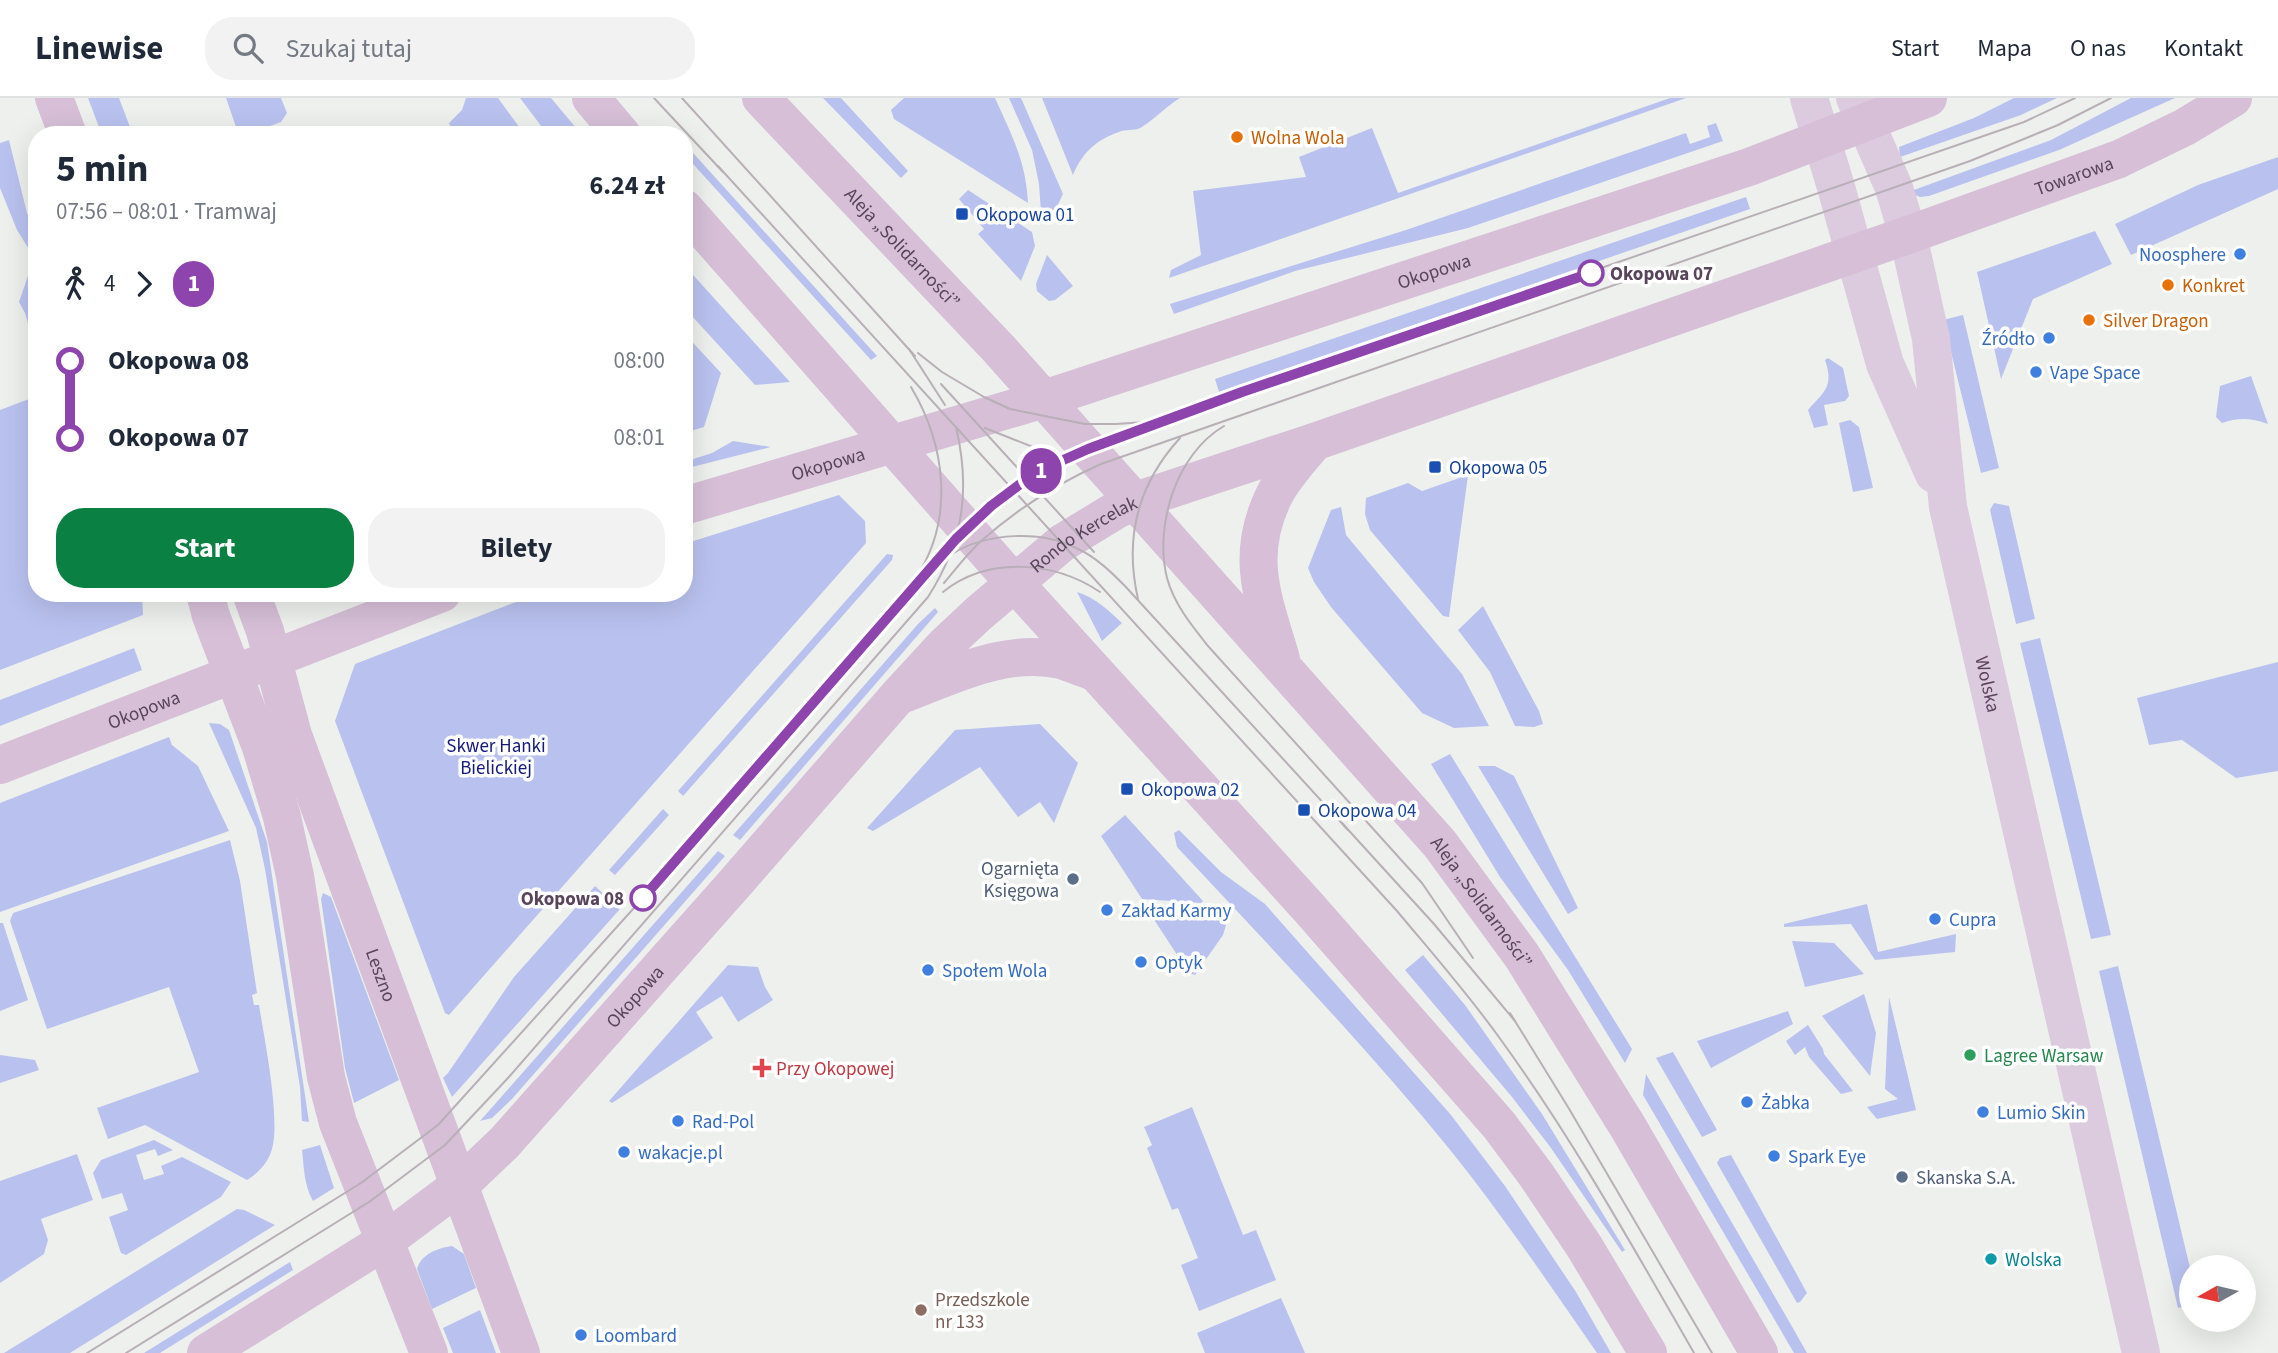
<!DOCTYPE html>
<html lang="pl">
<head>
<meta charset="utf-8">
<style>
	body { margin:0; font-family:"Source Sans 3",sans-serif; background:#f2f2f3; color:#1f2937; height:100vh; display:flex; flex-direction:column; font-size:26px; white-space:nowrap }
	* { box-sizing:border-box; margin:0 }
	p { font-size:23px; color:#747a83 }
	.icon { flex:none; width:38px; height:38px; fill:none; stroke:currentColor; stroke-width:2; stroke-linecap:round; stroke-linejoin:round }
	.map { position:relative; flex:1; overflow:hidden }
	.panel { position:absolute; left:28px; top:28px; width:665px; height:476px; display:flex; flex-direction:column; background:#fff; border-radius:28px; box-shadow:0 7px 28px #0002 }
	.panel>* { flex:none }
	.badge { padding:0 14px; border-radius:23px; font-size:24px; line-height:46px }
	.needle { width:46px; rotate:262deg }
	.tools { position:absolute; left:2179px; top:1157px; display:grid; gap:14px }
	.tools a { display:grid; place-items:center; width:77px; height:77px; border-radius:50%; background:#fff; box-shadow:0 7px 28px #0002; font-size:35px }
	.map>.badge { position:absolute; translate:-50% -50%; box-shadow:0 0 0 4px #fff }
	.legs { display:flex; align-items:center; gap:10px; height:77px; padding:0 28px; font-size:23px }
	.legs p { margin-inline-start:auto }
	.head { display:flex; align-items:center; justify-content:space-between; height:119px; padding:0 28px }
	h1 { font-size:38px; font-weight:700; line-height:52px }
	.action { display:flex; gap:14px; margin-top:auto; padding:14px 28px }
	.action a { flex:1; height:80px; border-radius:28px; background:#0b8043; color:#fff; font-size:28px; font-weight:700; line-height:80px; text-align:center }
	.action a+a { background:#f2f2f3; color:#1f2937 }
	ul { padding:0 28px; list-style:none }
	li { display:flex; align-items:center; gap:24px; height:77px; font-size:26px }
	li i { display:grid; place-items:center; width:10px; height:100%; margin:0 9px; background:currentColor }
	li i::after { content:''; width:18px; height:18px; margin:-9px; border:5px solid; border-radius:50%; background:#fff }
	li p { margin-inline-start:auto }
	li:first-child i { background:linear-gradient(#0000 50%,currentColor 0) }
	li:last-child i { background:linear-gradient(currentColor 50%,#0000 0) }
	header { display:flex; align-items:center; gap:42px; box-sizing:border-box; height:98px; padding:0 35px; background:#fff; border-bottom:2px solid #e0e1e3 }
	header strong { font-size:33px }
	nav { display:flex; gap:38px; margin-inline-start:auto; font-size:24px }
	.search { width:490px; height:63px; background:#f2f2f3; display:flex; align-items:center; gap:18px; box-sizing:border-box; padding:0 24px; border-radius:28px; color:#747a83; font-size:26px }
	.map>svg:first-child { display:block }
	.green { fill:#b9c2ef }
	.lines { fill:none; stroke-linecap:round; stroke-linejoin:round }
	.minor { stroke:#dccbde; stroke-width:38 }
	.secondary { stroke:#d6bfd7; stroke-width:38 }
	.tram { stroke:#b8afb7; stroke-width:2 }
	.line-1-casing { stroke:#fff; stroke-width:16 }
	.line-1 { stroke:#8e44ad; stroke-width:10 }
	.food-dot { fill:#e8710a; stroke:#fff; stroke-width:2.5 }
	.transit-dot { fill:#1a4fb4; stroke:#fff; stroke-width:2.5 }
	.shop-dot { fill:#3f7fe0; stroke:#fff; stroke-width:2.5 }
	.stop-1-dot { fill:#fff; stroke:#8e44ad; stroke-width:3.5 }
	.service-dot { fill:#5c6f8a; stroke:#fff; stroke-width:2.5 }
	.leisure-dot { fill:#2e9e5b; stroke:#fff; stroke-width:2.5 }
	.health-dot { fill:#e0444e; stroke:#fff; stroke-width:2.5 }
	.culture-dot { fill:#0f9aa8; stroke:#fff; stroke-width:2.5 }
	.education-dot { fill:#8d6e63; stroke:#fff; stroke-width:2.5 }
	.labels { text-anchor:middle; stroke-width:7; stroke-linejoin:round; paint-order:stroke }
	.food-label { font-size:19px; fill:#c56008; stroke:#fff; text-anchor:start }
	.street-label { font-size:19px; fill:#59455b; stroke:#fff }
	.transit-label { font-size:19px; fill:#164399; stroke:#fff; text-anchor:start }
	.shop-label { font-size:19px; fill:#366cbe; stroke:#fff; text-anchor:start }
	.stop-label { font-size:19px; font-weight:bold; fill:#59455b; stroke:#fff; text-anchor:start }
	.park-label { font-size:19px; fill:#141a7d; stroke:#fff }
	.service-label { font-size:19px; fill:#4e5e75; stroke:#fff; text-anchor:end }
	.leisure-label { font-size:19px; fill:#27864d; stroke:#fff; text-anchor:start }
	.health-label { font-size:19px; fill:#be3a42; stroke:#fff; text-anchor:start }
	.culture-label { font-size:19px; fill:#0d838f; stroke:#fff; text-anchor:start }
	.education-label { font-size:19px; fill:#785e54; stroke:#fff; text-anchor:start }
</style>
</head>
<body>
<header>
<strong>Linewise</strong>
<div class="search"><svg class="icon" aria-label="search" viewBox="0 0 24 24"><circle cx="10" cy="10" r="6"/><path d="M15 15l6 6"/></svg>Szukaj tutaj</div>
<nav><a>Start</a><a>Mapa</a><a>O nas</a><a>Kontakt</a></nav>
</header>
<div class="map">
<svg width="2278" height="1255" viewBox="0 0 2278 1255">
	<rect width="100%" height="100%" fill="#eef0ed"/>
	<!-- green -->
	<g class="green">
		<polygon points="88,0 119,0 133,37 102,37"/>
		<polygon points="226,0 281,0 287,15 281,24 246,37 237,32"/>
		<polygon points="466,0 498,0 525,37 454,37 449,25 462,12"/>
		<polygon points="520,0 551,0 582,37 548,37"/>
		<polygon points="823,0 841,0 908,73 901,80"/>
		<path d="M904 0H995C1012 38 1026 63 1028 105L894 21 891 12Z"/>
		<polygon points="1009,0 1021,0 1063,96 1051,121 1041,114 1039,86 1032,52"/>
		<path d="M1042 0H1180C1168 7 1150 25 1140 30 1134 33 1125 31 1119 34 1096 42 1082 55 1073 77Z"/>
		<polygon points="1670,0 1686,0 1169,180 1171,172 1201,157 1193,93 1306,79 1299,59 1372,30 1398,95"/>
		<polygon points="2014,0 2057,0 2021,17 1900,59 1899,49 1974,20"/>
		<polygon points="2131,0 2175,0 2059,52 1929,98 1920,99 1913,96 1911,93 2051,42"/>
		<polygon points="1716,25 1723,43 1717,45 1468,130 1295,173 1174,216 1170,206 1406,132 1686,35 1690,46 1710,39 1707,28"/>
		<polygon points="9,42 27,115 37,142 37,164 17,132 0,90 0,45"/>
		<polygon points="684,45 877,258 871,262 684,56"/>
		<polygon points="2278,59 2278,91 2131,157 2115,126 2198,87"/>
		<polygon points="968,92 1032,134 1035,148 1021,183 978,136 984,131 959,101"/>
		<polygon points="1746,99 1750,111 1219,294 1215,281"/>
		<polygon points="2095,133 2112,166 2033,201 2001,281 1977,174"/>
		<polygon points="1047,157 1073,188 1055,202 1049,203 1037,193 1036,186"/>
		<polygon points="684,167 790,284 755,287 691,217 684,209"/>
		<polygon points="28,178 32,180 37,193 37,231 29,228 25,215 19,204"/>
		<polygon points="1963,217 1999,370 1981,375 1943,222"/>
		<polygon points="684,235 721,275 704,329 684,335"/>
		<path d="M1828 260 1843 270 1849 298 1845 303 1824 307 1828 327 1814 330 1808 312C1825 293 1834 288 1825 262Z"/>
		<path d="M2251 278 2268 326C2251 320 2239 319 2222 325L2216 319 2220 288Z"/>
		<polygon points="37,298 37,495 142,495 143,517 0,572 0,312"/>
		<polygon points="1850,322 1859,329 1873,390 1853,394 1839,325"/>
		<polygon points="733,343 771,349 684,371 684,364 712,355"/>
		<polygon points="1468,377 1449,519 1443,518 1370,432 1365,416 1366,400 1408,385 1422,393"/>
		<polygon points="839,397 865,423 866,445 449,917 445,915 335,623 355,566 539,495 684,495 684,446"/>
		<polygon points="1994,405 2009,408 2035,521 2016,526 1990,412"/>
		<polygon points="1341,409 1346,437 1462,576 1489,628 1454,630 1422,615 1331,509 1314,484 1308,470 1331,412"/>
		<polygon points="887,456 893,457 892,462 683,698 678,693"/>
		<path d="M1077 494C1096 500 1108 512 1122 525L1102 543Z"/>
		<polygon points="1483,508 1539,613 1543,626 1534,629 1515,628 1490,574 1458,532"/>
		<polygon points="935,510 938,514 740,742 733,737 918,526"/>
		<polygon points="2040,540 2111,837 2091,841 2020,545"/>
		<polygon points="134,550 142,572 0,628 0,602"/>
		<polygon points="2278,564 2278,673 2236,680 2182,642 2149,647 2137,600"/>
		<polygon points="209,625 220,626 229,632 267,744 309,1024 302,1023 300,989 265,771 256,730"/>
		<polygon points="1040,626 1078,665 1054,725 1040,704 1018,719 980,669 873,733 867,730 955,632"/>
		<polygon points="169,639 172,647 198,668 229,733 0,814 0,705"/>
		<polygon points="1450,656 1632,951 1625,965 1568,872 1500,779 1431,666"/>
		<polygon points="1478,668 1495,668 1514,678 1578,810 1568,816"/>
		<polygon points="663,711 669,717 615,777 609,772"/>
		<polygon points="1125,717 1203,803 1201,805 1142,801 1101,738"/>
		<path d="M1179 732 1221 774 1265 806 1451 1017 1505 1088 1576 1194 1611 1255H1597C1550 1187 1503 1118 1451 1053 1365 947 1270 849 1177 749L1174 735Z"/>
		<path d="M230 742 240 783 257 895 252 897 254 907H259C264 939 282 1026 271 1054 267 1066 257 1076 247 1082L145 1027 108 1041 97 1010 199 974 169 889 47 931 10 823 13 815Z"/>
		<polygon points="718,753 725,758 512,1001 492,1020 480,1023"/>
		<polygon points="595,788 620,811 452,999 443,980 448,975 514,879"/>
		<polygon points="323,795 331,799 399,982 354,1005 345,970 321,801"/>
		<polygon points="1867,806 1878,854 1956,836 1955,854 1875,862 1851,826 1784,829 1784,826"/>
		<polygon points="1147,811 1212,812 1226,827 1223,837 1195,877 1189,875"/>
		<polygon points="0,825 3,825 28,902 0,913"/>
		<polygon points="1792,843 1834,845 1864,876 1805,889"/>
		<polygon points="1423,857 1465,907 1542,1016 1625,1152 1622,1154 1551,1050 1512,999 1405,872"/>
		<polygon points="728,867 758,869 765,889 773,902 738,924 722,898 696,914 713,940 612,1005 609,1003"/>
		<polygon points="2118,868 2191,1174 2191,1207 2178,1210 2099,873"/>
		<polygon points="1864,896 1876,935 1870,978 1822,918"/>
		<polygon points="1889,899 1916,1012 1877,1021 1867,1009 1898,1001 1885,991"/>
		<polygon points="1788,913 1793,926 1711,970 1697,943"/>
		<polygon points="1808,927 1823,951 1824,956 1853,993 1841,996 1809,959 1805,949 1795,957 1786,943"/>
		<polygon points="1673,954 1717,1032 1702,1039 1656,960"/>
		<polygon points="0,957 35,962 39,972 0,985"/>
		<polygon points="1646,976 1790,1225 1807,1255 1794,1255 1643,997"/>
		<polygon points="1192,1009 1243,1137 1256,1132 1276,1182 1199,1213 1181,1167 1198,1160 1178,1110 1172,1112 1147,1050 1152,1047 1144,1029"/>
		<polygon points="154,1042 173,1052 158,1058 155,1051 136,1057 144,1082 164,1076 161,1068 182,1059 231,1084 221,1099 126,1157 121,1155 109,1119 128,1112 122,1095 102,1101 93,1075 101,1062"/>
		<path d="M320 1047 334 1090 313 1103C304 1087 304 1070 302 1052Z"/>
		<polygon points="77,1056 93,1102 41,1121 48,1142 44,1156 0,1185 0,1083"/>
		<polygon points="1731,1057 1807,1195 1800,1204 1797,1205 1717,1065 1720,1060"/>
		<polygon points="237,1111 244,1112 275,1127 70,1255 4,1255"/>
		<path d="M452 1148 464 1156 476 1190 432 1211 417 1171C421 1156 438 1150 452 1148Z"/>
		<polygon points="290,1164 293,1172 160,1255 144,1255"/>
		<polygon points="1281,1200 1305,1255 1205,1255 1197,1235"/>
		<polygon points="480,1212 496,1255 453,1255 443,1230"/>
	</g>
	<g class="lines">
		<!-- minor -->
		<g class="minor">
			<polyline points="1809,0 1836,89 1885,266 1934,376"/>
			<path id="s1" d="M1855 0 1894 90 1908 137 1931 241 1948 409 2141 1255"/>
		</g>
		<!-- secondary -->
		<g class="secondary">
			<polyline points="54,0 68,37"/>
			<polyline points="591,0 622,37"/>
			<path id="s2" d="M761 0 999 251 1440 746 1522 858 1628 1029 1759 1255"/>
			<polyline points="684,110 1001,470 1309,810 1499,1027 1537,1078 1584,1148 1648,1255"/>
			<path id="s3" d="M684 408 1044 301 1749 69 1928 0"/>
			<polyline points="205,495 211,518 261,649 282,719 295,778 326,979 338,1025 429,1255"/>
			<path id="s4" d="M251 495 265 533 293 637 521 1255"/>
			<path d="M1281 561C1264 503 1245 461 1272 402 1281 381 1300 362 1314 344"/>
			<path d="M906 595C955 576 1007 550 1061 562 1071 565 1082 570 1092 573"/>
			<path id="s5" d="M0 667 442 495"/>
			<path id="s6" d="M206 1255 385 1143 460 1087 505 1044 729 792 898 598 946 546 978 516 1062 445 1118 411 1141 401 1314 344 1908 137 2119 61 2185 29 2233 0"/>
		</g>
		<!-- tram -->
		<g class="tram">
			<polyline points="654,0 723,74"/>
			<polyline points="682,0 915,258"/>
			<path d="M718 68 1397 813C1432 855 1469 897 1501 942 1573 1041 1633 1149 1694 1255"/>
			<polyline points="909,251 945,307"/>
			<polyline points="918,255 942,274 984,299 1010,311 1085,326 1116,326 1145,324"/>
			<polyline points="941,286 1094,454"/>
			<path d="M911 289C945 346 955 419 917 478"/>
			<path d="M1224 328C1176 356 1154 428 1167 480 1174 506 1192 528 1208 548L1422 785 1473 860"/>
			<polyline points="985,330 1043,353 1074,358"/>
			<polyline points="955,442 991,408 1027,381 1050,368 1088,351 1242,294 2024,24 2075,0"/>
			<path d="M944 485C956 471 967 456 980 444 1017 411 1056 386 1101 366L1970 63 2058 27 2111 0"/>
			<path d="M943 494C988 458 1054 463 1100 494"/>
			<path d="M1138 501C1124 440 1137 387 1180 340"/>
			<polyline points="1342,725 1434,826 1515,923"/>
			<polyline points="1510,915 1568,1009 1712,1255"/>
			<path d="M87 1255 361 1085 438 1027 643 800 900 504C917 487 932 468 952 456 987 434 1042 432 1078 451 1096 459 1112 475 1125 488L1348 732"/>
			<path d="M126 1255 369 1104 445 1047 508 980 928 499C963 444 971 393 956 329"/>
		</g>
	</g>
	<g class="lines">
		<defs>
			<polyline id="line-1" points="643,800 956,441 991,408 1027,381 1050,368 1088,351 1242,294 1591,175"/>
		</defs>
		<!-- line-1 casing -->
		<use href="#line-1" class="line-1-casing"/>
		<!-- line-1 -->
		<use href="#line-1" class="line-1"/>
	</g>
	<!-- markers -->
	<g class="food-dot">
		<circle cx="1237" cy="39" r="7"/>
		<circle cx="2168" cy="187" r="7"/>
		<circle cx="2089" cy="222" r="7"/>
	</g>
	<g class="transit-dot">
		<rect x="955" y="109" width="14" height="14" rx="3.5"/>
		<rect x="1428" y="362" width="14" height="14" rx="3.5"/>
		<rect x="1120" y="684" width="14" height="14" rx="3.5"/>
		<rect x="1297" y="705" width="14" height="14" rx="3.5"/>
	</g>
	<g class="shop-dot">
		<circle cx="2240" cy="156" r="7"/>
		<circle cx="2049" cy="240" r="7"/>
		<circle cx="2036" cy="274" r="7"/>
		<circle cx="1107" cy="812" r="7"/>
		<circle cx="1935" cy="821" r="7"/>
		<circle cx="1141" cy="864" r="7"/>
		<circle cx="928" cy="872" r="7"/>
		<circle cx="1747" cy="1004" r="7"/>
		<circle cx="1983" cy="1014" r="7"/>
		<circle cx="678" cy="1023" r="7"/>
		<circle cx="624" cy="1054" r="7"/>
		<circle cx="1774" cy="1058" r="7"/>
		<circle cx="581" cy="1237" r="7"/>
	</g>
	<g class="stop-1-dot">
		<circle cx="1591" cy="175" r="12"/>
		<circle cx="643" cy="800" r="12"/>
	</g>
	<g class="service-dot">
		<circle cx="1073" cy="781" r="7"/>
		<circle cx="1902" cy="1079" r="7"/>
	</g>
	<circle class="leisure-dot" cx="1970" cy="957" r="7"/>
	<path class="health-dot" d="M758.5 959.5h7v7h7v7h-7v7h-7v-7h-7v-7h7z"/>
	<circle class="culture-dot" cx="1991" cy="1161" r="7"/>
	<circle class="education-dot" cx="921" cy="1212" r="7"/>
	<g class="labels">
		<!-- food labels -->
		<g class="food-label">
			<text x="1251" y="46">Wolna Wola</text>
			<text x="2182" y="194">Konkret</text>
			<text x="2103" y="229">Silver Dragon</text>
		</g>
		<!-- street labels -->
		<g class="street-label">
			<text dy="7" stroke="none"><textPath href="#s6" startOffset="2264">Towarowa</textPath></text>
			<text dy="7" stroke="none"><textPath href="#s2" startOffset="206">Aleja „Solidarności”</textPath></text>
			<text dy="7" stroke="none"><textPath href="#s3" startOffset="786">Okopowa</textPath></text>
			<text dy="7" stroke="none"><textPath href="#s3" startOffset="150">Okopowa</textPath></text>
			<text dy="7" stroke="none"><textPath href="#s6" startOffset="1209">Rondo Kercelak</textPath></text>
			<text dy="7" stroke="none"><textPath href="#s1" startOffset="604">Wolska</textPath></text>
			<text dy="7" stroke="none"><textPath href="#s5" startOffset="154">Okopowa</textPath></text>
			<text dy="7" stroke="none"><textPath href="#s2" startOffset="1080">Aleja „Solidarności”</textPath></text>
			<text dy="7" stroke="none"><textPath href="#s4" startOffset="404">Leszno</textPath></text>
			<text dy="7" stroke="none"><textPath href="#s6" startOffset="562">Okopowa</textPath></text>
		</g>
		<!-- transit labels -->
		<g class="transit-label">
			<text x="976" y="123">Okopowa 01</text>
			<text x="1449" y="376">Okopowa 05</text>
			<text x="1141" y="698">Okopowa 02</text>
			<text x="1318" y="719">Okopowa 04</text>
		</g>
		<!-- shop labels -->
		<g class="shop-label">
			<text x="2226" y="163" text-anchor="end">Noosphere</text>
			<text x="2035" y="247" text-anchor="end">Źródło</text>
			<text x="2050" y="281">Vape Space</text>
			<text x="1121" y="819">Zakład Karmy</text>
			<text x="1949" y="828">Cupra</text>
			<text x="1155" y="871">Optyk</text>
			<text x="942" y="879">Społem Wola</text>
			<text x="1761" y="1011">Żabka</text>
			<text x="1997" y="1021">Lumio Skin</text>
			<text x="692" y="1030">Rad-Pol</text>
			<text x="638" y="1061">wakacje.pl</text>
			<text x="1788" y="1065">Spark Eye</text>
			<text x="595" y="1244">Loombard</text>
		</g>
		<!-- stop labels -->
		<g class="stop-label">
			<text x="1610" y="182">Okopowa 07</text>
			<text x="624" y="807" text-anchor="end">Okopowa 08</text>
		</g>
		<!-- park labels -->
		<g class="park-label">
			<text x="496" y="654">Skwer Hanki<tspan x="496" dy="22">Bielickiej</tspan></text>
		</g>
		<!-- service labels -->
		<g class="service-label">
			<text x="1059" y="777">Ogarnięta<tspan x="1059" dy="22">Księgowa</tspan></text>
			<text x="1916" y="1086" text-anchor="start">Skanska S.A.</text>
		</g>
		<!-- leisure labels -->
		<g class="leisure-label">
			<text x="1984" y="964">Lagree Warsaw</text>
		</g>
		<!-- health labels -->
		<g class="health-label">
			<text x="776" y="977">Przy Okopowej</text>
		</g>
		<!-- culture labels -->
		<g class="culture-label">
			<text x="2005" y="1168">Wolska</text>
		</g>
		<!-- education labels -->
		<g class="education-label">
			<text x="935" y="1208">Przedszkole<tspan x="935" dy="22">nr 133</tspan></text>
		</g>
	</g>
</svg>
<div class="tools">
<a><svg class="needle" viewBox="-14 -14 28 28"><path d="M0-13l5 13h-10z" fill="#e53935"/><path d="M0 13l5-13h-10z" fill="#747a83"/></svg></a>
</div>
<b class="badge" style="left:1041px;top:373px;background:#8e44ad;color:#fff">1</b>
<section class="panel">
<div class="head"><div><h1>5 min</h1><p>07:56 – 08:01 · Tramwaj</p></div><b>6.24 zł</b></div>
<div class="legs"><svg class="icon" aria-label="walk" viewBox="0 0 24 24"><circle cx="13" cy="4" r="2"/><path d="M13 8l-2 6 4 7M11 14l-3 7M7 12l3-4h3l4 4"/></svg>4<svg class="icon" aria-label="forward" viewBox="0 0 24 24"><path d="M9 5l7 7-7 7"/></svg><b class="badge" style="background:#8e44ad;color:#fff">1</b></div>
<ul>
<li><i style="color:#8e44ad"></i><b>Okopowa 08</b><p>08:00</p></li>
<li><i style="color:#8e44ad"></i><b>Okopowa 07</b><p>08:01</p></li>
</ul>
<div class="action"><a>Start</a><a>Bilety</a></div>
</section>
</div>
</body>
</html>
